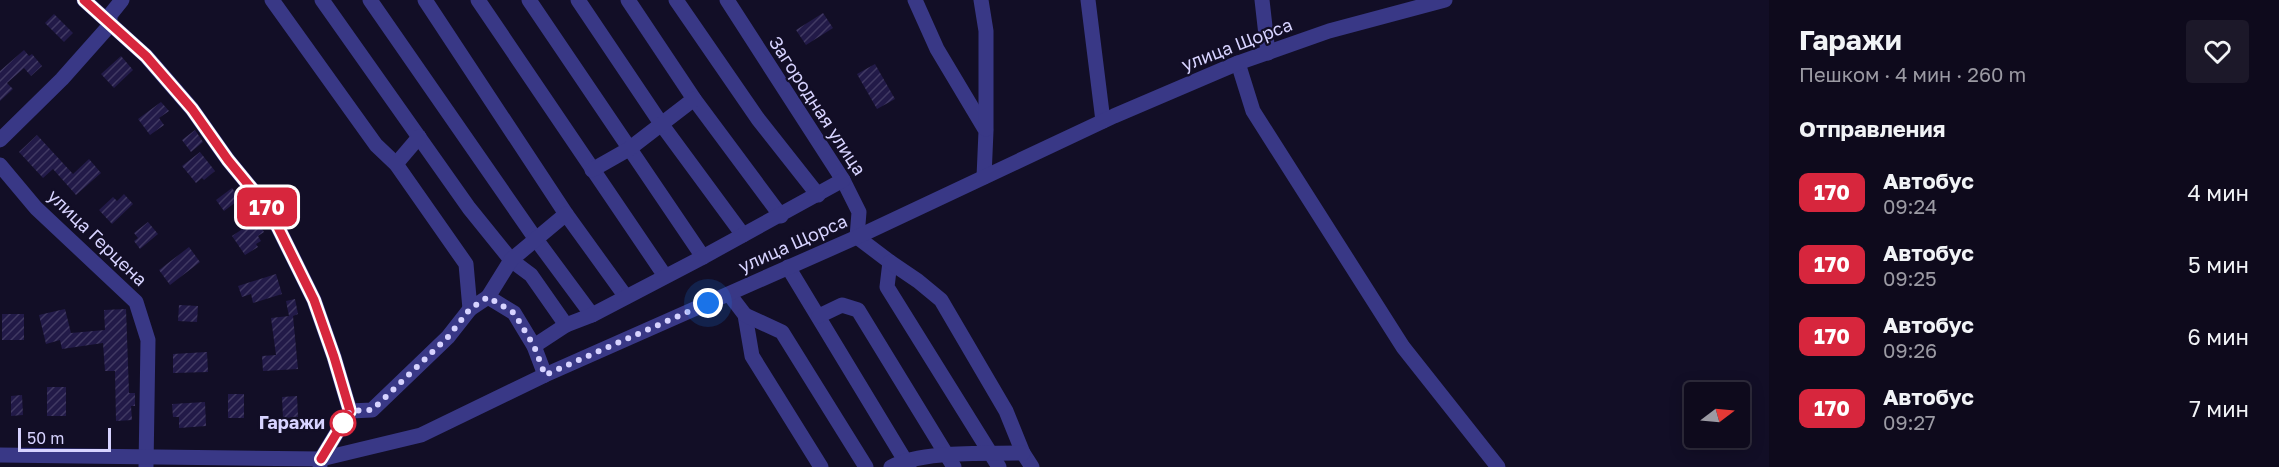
<!DOCTYPE html>
<html lang="ru">
<head>
<meta charset="utf-8">
<style>
	body { margin:0; font-family:"Golos Text",sans-serif; background:#1c1829; color:#f1f3f6; height:100vh; display:flex; flex-direction:column; font-size:22px; white-space:nowrap }
	* { box-sizing:border-box; margin:0 }
	p { font-size:20px; color:#9b9aa3 }
	.icon { flex:none; width:33px; height:33px; fill:none; stroke:currentColor; stroke-width:2; stroke-linecap:round; stroke-linejoin:round }
	.map { position:relative; flex:1; overflow:hidden }
	.drawer { display:flex; flex-direction:column; background:#0e0a1c; width:510px }
	.drawer>* { flex:none }
	.badge { padding:0 12px; border-radius:9px; font-size:21px; line-height:39px }
	.needle { width:39px; rotate:74deg }
	.controls { position:absolute; left:1684px; top:382px; display:grid; gap:12px }
	.controls a { display:grid; place-items:center; width:66px; height:66px; border-radius:6px; background:#0e0a1c; box-shadow:0 3px 15px #0003,0 0 0 2px #2e2b3b; font-size:30px }
	.scale { position:absolute; left:18px; bottom:15px; width:93px; box-sizing:border-box; padding-left:6px; border:3px solid #d7d3ff; border-top:0; font-size:16px; line-height:21px; white-space:nowrap; color:#d7d3ff; -webkit-text-stroke:4px #120e26; paint-order:stroke }
	.you { position:absolute; width:30px; height:30px; margin:-15px; border:4px solid #fff; border-radius:50%; background:#1a73e8; box-shadow:0 0 0 9px #1a73e833 }
	.map>.badge { position:absolute; translate:-50% -50%; box-shadow:0 0 0 3px #fff }
	h2 { padding:0 30px; font-size:22px; line-height:54px }
	.round { display:grid; place-items:center; flex:none; width:63px; height:63px; border-radius:6px; background:#1c1829 }
	.headline { display:flex; align-items:center; justify-content:space-between; height:102px; padding:0 30px }
	h1 { font-size:28px; font-weight:700; line-height:45px }
	ul { padding:0; list-style:none }
	li { display:flex; align-items:center; gap:18px; height:72px; padding:0 30px }
	li div { flex:1 }
	li b { display:block; font-size:22px }
	li em { font-style:normal }
	li .badge { min-width:66px; font-weight:700; text-align:center }
	main { display:flex; flex:1; min-height:0 }
	.map>svg:first-child { display:block }
	.building { fill:url(#building-hatch) }
	.lines { fill:none; stroke-linecap:round; stroke-linejoin:round }
	.minor { stroke:#393886; stroke-width:15 }
	.line-casing { stroke:#fff; stroke-width:14 }
	.line { stroke:#d7263d; stroke-width:9 }
	.walk { stroke:#d7d3ff; stroke-width:6; stroke-dasharray:0 10.8 }
	.stop-dot { fill:#fff; stroke:#d7263d; stroke-width:3 }
	.labels { text-anchor:middle; stroke-width:4.5; stroke-linejoin:round; paint-order:stroke }
	.street-label { font-size:18px; fill:#d7d3ff; stroke:#120e26 }
	.stop-label { font-size:18px; font-weight:bold; fill:#d7d3ff; stroke:#120e26; text-anchor:end }
</style>
</head>
<body>
<main>
<div class="map">
<svg width="1769" height="467" viewBox="0 0 1769 467">
	<defs>
		<pattern id="building-hatch" width="6" height="6" patternUnits="userSpaceOnUse" patternTransform="scale(1.5)"><rect width="6" height="6" fill="#221a48"/><path d="M-1 1l2-2M0 6l6-6M5 7l2-2" fill="none" stroke="#413a63"/></pattern>
	</defs>
	<rect width="100%" height="100%" fill="#120e26"/>
	<!-- building -->
	<g class="building">
		<polygon points="823,13 833,28 806,45 796,30"/>
		<polygon points="54,14 73,33 64,42 45,23"/>
		<polygon points="24,50 29,56 32,54 42,66 31,76 24,68 7,83 13,89 0,101 0,71"/>
		<polygon points="121,56 133,70 114,88 101,74"/>
		<polygon points="875,64 895,99 877,109 857,74"/>
		<polygon points="161,102 169,111 159,118 164,125 150,135 138,119"/>
		<polygon points="195,130 203,142 191,152 182,140"/>
		<polygon points="37,135 73,174 89,159 101,173 76,195 53,169 43,178 19,152"/>
		<polygon points="200,152 215,171 204,180 202,178 196,183 182,166"/>
		<polygon points="232,188 240,199 224,211 216,200"/>
		<polygon points="124,194 133,204 112,224 99,210 113,197 117,201"/>
		<polygon points="256,220 264,232 258,236 261,241 256,244 258,247 245,255 232,236"/>
		<polygon points="148,222 158,234 140,249 134,241 138,238 134,233"/>
		<polygon points="189,247 200,262 170,285 159,270"/>
		<polygon points="276,274 282,294 253,303 251,294 242,297 238,286"/>
		<polygon points="295,299 298,314 293,316 298,369 263,371 262,356 276,355 271,318 289,316 286,301"/>
		<polygon points="179,305 198,306 197,322 178,321"/>
		<polygon points="65,309 71,333 105,330 104,310 126,309 129,393 135,393 135,406 131,406 132,420 116,421 115,371 105,371 103,343 62,349 60,340 46,344 39,315"/>
		<rect x="2" y="314" width="22" height="26"/>
		<polygon points="207,352 208,372 173,373 173,354"/>
		<rect x="47" y="387" width="19" height="29"/>
		<rect x="228" y="394" width="16" height="24"/>
		<polygon points="22,395 23,415 11,416 11,396"/>
		<polygon points="297,396 298,417 283,418 282,397"/>
		<polygon points="205,402 206,426 179,428 179,417 173,417 172,404"/>
	</g>
	<g class="lines">
		<!-- minor -->
		<g class="minor">
			<polyline points="84,0 146,56 192,109 228,160 270,211 314,300 334,357 350,411 321,459 320,465"/>
			<polyline points="272,0 376,145 396,164 466,264 470,309 488,297 514,313 534,346 545,375"/>
			<polyline points="322,0 469,208 511,260 531,275 566,325"/>
			<polyline points="370,0 535,238 592,315"/>
			<polyline points="425,0 566,214"/>
			<polyline points="478,0 665,276"/>
			<polyline points="529,0 703,257"/>
			<polyline points="578,0 662,125 743,235"/>
			<polyline points="628,0 694,99 781,216"/>
			<polyline points="676,0 758,119 818,195"/>
			<polyline points="727,0 843,180 859,212 857,237 890,262 887,287 999,467"/>
			<polyline points="915,0 937,49 986,131 984,177"/>
			<polyline points="981,0 986,31 986,129"/>
			<polyline points="1088,0 1103,121"/>
			<polyline points="1262,0 1268,53"/>
			<polyline points="1238,63 1253,111 1403,347 1498,467"/>
			<polyline points="0,140 62,79 110,25 110,15 122,0"/>
			<polyline points="396,164 419,137"/>
			<polyline points="0,165 36,208 136,302 148,340 146,467"/>
			<polyline points="592,170 629,149 694,99"/>
			<polyline points="890,262 918,281 941,300 1006,411 1023,453 1032,467"/>
			<polyline points="788,267 909,467"/>
			<polyline points="729,294 745,315 752,356 821,467"/>
			<polyline points="488,297 511,260 566,214 626,297"/>
			<polyline points="745,315 782,332 866,467"/>
			<polyline points="819,316 842,305 858,310 954,467"/>
			<polyline points="534,346 566,325 592,315 703,257 843,180"/>
			<polyline points="350,411 372,410 448,337 470,309"/>
			<polyline points="0,455 321,459 421,435 545,375 857,237 1114,116 1238,63 1329,31 1445,0"/>
			<path d="M891 467C923 450 986 454 1023 453"/>
		</g>
	</g>
	<g class="lines">
		<defs>
			<polyline id="line" points="84,0 146,56 192,109 228,160 270,211 314,300 334,357 350,411 321,459"/>
		</defs>
		<!-- line casing -->
		<use href="#line" class="line-casing"/>
		<!-- line -->
		<use href="#line" class="line"/>
		<!-- walk -->
		<polyline class="walk" points="343,423 340,427 350,411 372,410 448,337 470,309 488,297 514,313 534,346 545,375 708,303"/>
	</g>
	<!-- markers -->
	<circle class="stop-dot" cx="343" cy="423" r="12"/>
	<g class="labels">
		<!-- street labels -->
		<g class="street-label">
			<text transform="translate(1237 45) rotate(-21)" y="6">улица Щорса</text>
			<text transform="translate(817 106) rotate(57)" y="6">Загородная улица</text>
			<text transform="translate(97 238) rotate(44)" y="6">улица Герцена</text>
			<text transform="translate(793 244) rotate(-24)" y="6">улица Щорса</text>
		</g>
		<!-- stop labels -->
		<g class="stop-label">
			<text x="325" y="429">Гаражи</text>
		</g>
	</g>
</svg>
<div class="controls">
<a><svg class="needle" viewBox="-14 -14 28 28"><path d="M0-13l5 13h-10z" fill="#e53935"/><path d="M0 13l5-13h-10z" fill="#9b9aa3"/></svg></a>
</div>
<div class="scale">50 m</div>
<div class="you" style="left:708px;top:303px"></div>
<b class="badge" style="left:267px;top:207px;background:#d7263d;color:#fff">170</b>
</div>
<section class="drawer">
<div class="headline"><div><h1>Гаражи</h1><p>Пешком · 4 мин · 260 m</p></div><a class="round"><svg class="icon" aria-label="heart" viewBox="0 0 24 24"><path d="M12 20l-8-8c-3-5 5-10 8-4 3-6 11-1 8 4z"/></svg></a></div>
<h2>Отправления</h2>
<ul>
<li><span class="badge" style="background:#d7263d;color:#fff">170</span><div><b>Автобус</b><p>09:24</p></div><em>4 мин</em></li>
<li><span class="badge" style="background:#d7263d;color:#fff">170</span><div><b>Автобус</b><p>09:25</p></div><em>5 мин</em></li>
<li><span class="badge" style="background:#d7263d;color:#fff">170</span><div><b>Автобус</b><p>09:26</p></div><em>6 мин</em></li>
<li><span class="badge" style="background:#d7263d;color:#fff">170</span><div><b>Автобус</b><p>09:27</p></div><em>7 мин</em></li>
</ul>
</section>
</main>
</body>
</html>
